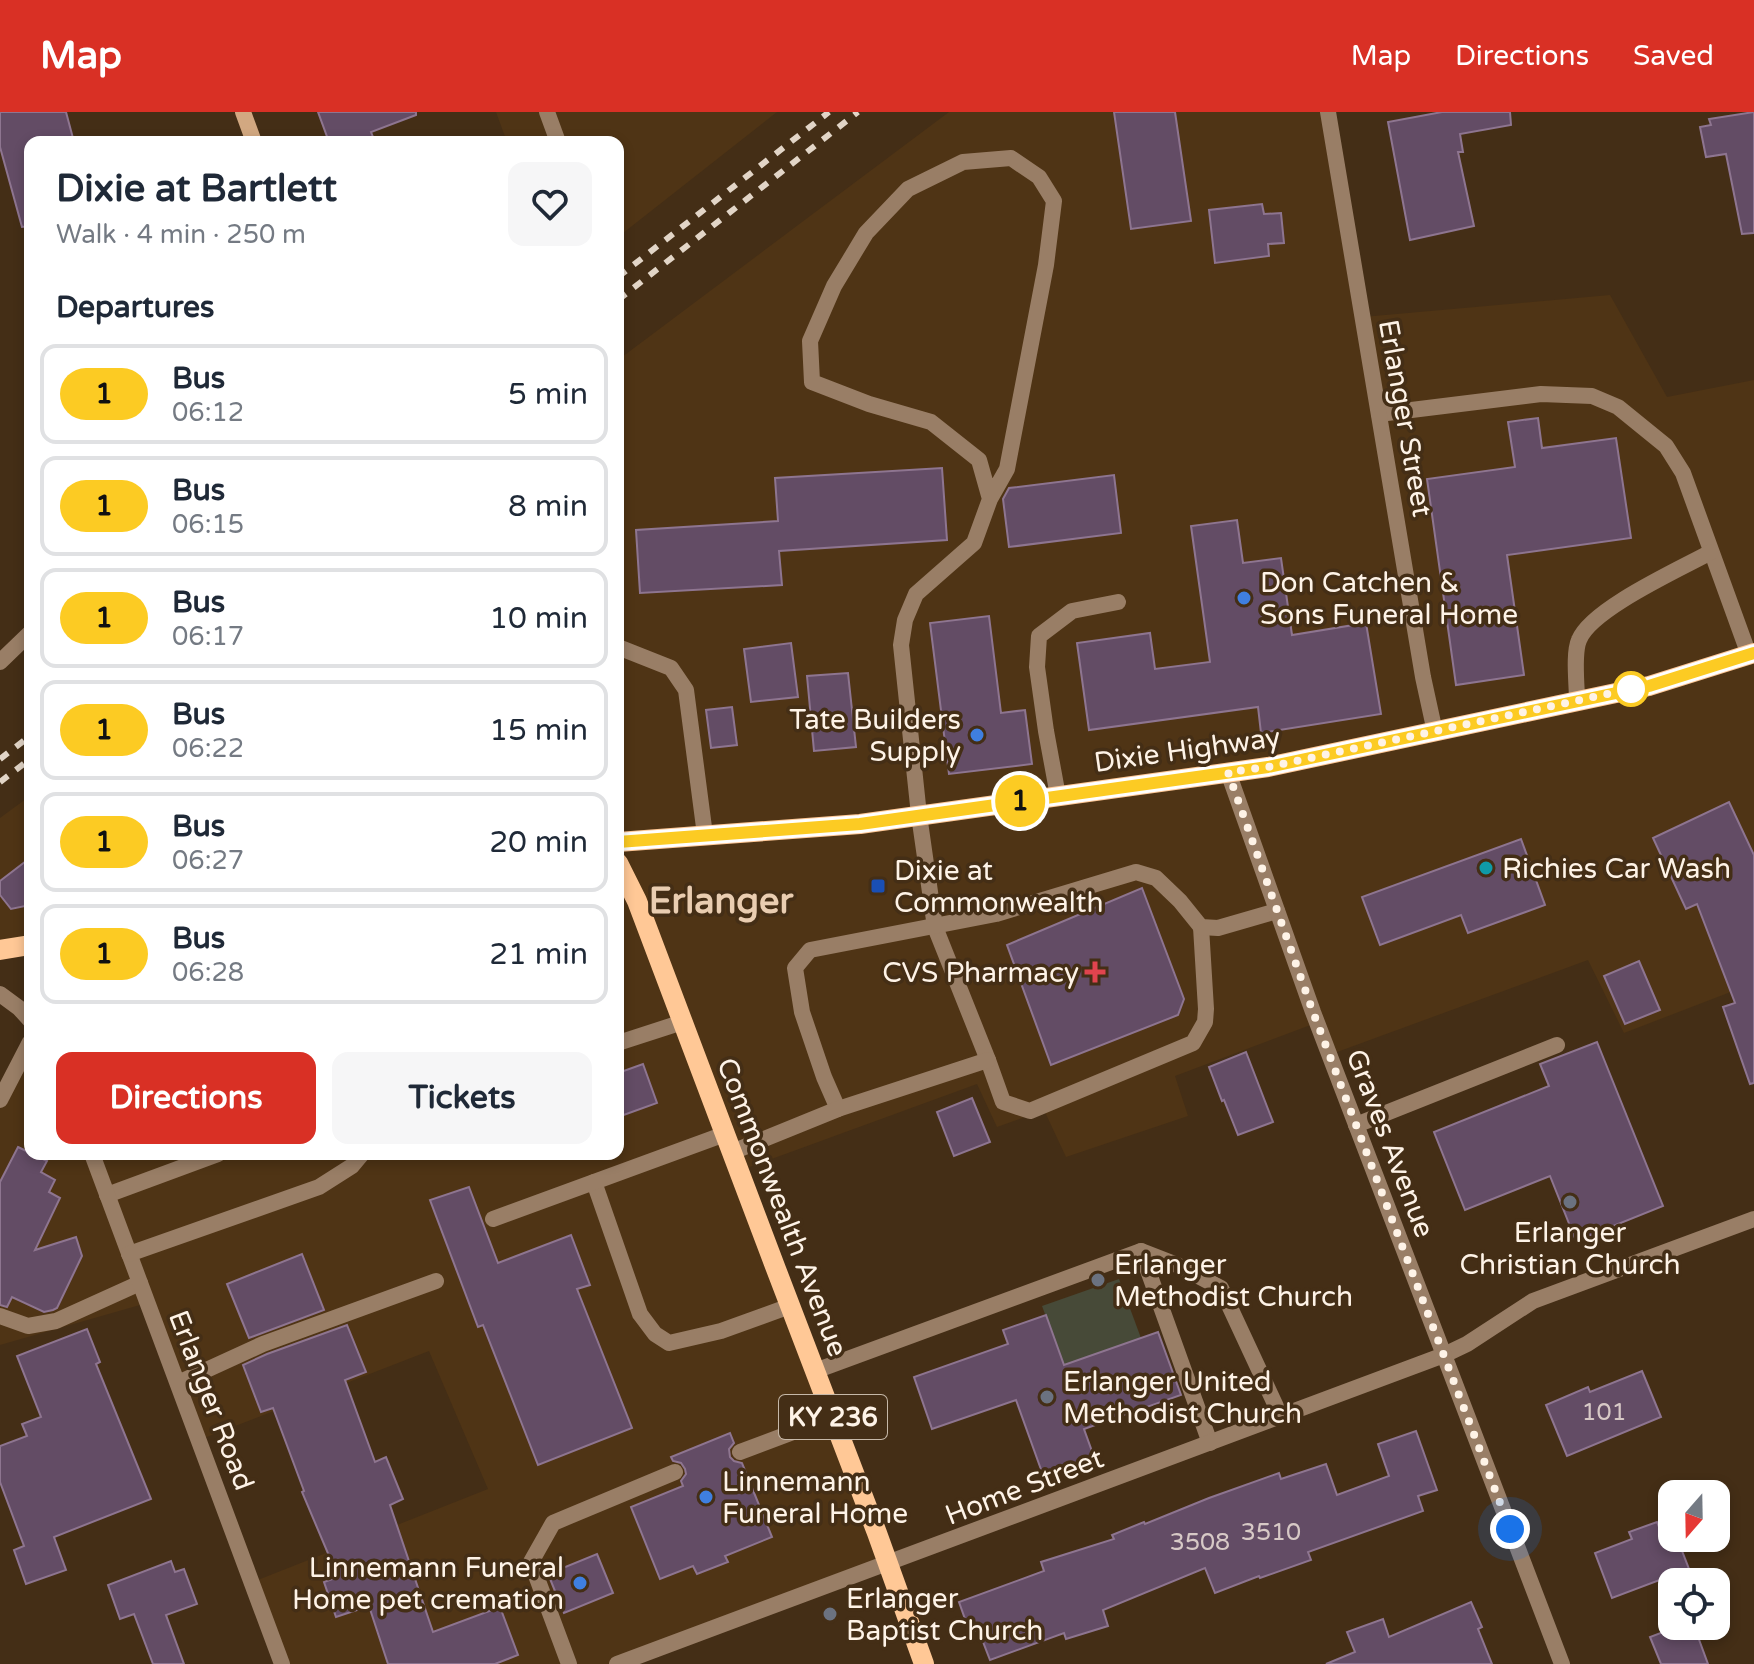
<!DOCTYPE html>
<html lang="en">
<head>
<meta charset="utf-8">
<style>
	body { margin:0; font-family:"Varela Round",sans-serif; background:#f6f6f7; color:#1f2937; height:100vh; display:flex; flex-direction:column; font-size:30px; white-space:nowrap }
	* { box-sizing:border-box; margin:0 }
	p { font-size:26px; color:#747a83 }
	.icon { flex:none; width:44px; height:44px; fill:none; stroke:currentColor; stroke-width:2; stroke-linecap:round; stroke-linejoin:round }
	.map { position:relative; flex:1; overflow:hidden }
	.details { position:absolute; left:24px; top:24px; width:600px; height:1024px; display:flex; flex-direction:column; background:#fff; border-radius:16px; box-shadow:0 4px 12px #0003 }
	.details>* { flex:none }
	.badge { padding:0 16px; border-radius:26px; font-size:28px; line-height:52px }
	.needle { width:52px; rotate:200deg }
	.tools { position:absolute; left:1658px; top:1368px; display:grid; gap:16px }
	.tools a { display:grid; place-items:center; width:72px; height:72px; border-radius:16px; background:#fff; box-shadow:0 4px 12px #0003; font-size:40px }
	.you { position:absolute; width:40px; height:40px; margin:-20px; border:6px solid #fff; border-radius:50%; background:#1a73e8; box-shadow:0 0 0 12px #1a73e833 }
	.map>.badge { position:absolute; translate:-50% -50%; box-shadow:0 0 0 4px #fff }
	h2 { padding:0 32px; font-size:30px; line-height:72px }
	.round { display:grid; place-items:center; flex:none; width:84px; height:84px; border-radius:16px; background:#f6f6f7 }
	.headline { display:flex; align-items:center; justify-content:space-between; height:136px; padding:0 32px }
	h1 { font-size:38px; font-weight:700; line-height:60px }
	.action { display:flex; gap:16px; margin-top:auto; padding:16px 32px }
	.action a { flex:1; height:92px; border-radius:16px; background:#d93025; color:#fff; font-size:32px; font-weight:700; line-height:92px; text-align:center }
	.action a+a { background:#f6f6f7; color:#1f2937 }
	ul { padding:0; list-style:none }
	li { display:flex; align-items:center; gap:24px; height:100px; margin:0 16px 12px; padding:0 16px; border:4px solid #e0e1e3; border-radius:16px }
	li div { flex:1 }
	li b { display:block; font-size:30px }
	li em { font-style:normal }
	li .badge { min-width:88px; font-weight:700; text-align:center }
	header { display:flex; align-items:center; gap:48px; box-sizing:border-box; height:112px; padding:0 40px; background:#d93025; color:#fff }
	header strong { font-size:38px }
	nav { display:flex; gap:44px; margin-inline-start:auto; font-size:28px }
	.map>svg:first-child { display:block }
	.built { fill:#4f3415 }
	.green { fill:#474a38 }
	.building { fill:#634c65; stroke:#8e7590; stroke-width:2 }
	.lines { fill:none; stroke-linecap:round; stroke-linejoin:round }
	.lane { stroke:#997e66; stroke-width:16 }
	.street { stroke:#997e66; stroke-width:16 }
	.secondary { stroke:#d2a881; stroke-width:16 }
	.primary { stroke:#ffc896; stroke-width:20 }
	.rail { stroke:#e2d5c7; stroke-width:6; stroke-dasharray:10 10; stroke-linecap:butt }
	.line-casing { stroke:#fff; stroke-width:18 }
	.line { stroke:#fccb23; stroke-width:12 }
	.walk { stroke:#fef3e7; stroke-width:8; stroke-dasharray:0 14.4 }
	.shop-dot { fill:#3f7fe0; stroke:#442e16; stroke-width:3 }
	.stop-dot { fill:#fff; stroke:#fccb23; stroke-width:4 }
	.culture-dot { fill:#0f9aa8; stroke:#442e16; stroke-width:3 }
	.transit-dot { fill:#1a4fb4; stroke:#442e16; stroke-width:3 }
	.health-dot { fill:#e0444e; stroke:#442e16; stroke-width:3 }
	.worship-dot { fill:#6b7280; stroke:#442e16; stroke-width:3 }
	.labels { text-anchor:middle; stroke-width:7; stroke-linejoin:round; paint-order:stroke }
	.number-label { font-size:24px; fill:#d7c9c6 }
	.shield { fill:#442e16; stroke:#c6b8a8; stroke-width:2 }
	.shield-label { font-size:26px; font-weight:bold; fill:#fef3e7 }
	.street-label { font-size:28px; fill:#fef3e7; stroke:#442e16 }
	.poi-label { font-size:28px; fill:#fef3e7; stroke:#442e16; text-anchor:start }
	.district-label { font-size:36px; font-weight:bold; fill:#e9cdb1; stroke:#442e16 }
</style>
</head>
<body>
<header>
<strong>Map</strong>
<nav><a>Map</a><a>Directions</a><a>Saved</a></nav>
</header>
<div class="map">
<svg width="1754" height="1552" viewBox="0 0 1754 1552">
	<rect width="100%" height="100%" fill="#442e16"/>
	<!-- built -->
	<g class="built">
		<polygon points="496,0 777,0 618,125 618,30 507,30"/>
		<polygon points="949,0 1328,0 1363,205 1610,183 1667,285 1754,268 1754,871 1624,921 1588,848 1329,943 1316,911 1175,964 1188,1004 1066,1045 1044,998 997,1015 977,972 739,1059 888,1452 617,1552 282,1552 253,1470 488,1377 429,1239 199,1328 147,1191 0,1233 0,988 30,930 30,1042 618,1042 618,248"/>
		<polygon points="30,684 30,833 0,838 0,706"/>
	</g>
	<!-- green -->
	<polygon class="green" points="1119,1167 1141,1226 1064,1253 1042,1194"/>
	<!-- building -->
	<g class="building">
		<polygon points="0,0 66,0 74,30 30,30 30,114 22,115 0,35"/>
		<polygon points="318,0 416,0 416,3 371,20 375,30 329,30"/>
		<polygon points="1114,0 1175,0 1191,109 1131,117"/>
		<polygon points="1442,0 1510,0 1511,13 1460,22 1463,40 1458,40 1474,114 1410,128 1388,10"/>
		<polygon points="1754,0 1754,121 1742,122 1726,42 1706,45 1700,15 1711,13 1709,7"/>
		<polygon points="1262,92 1264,102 1281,101 1284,131 1268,132 1269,144 1215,151 1209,98"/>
		<polygon points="1538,306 1542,336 1616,326 1631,426 1507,443 1524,563 1456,573 1427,367 1515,355 1508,310"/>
		<polygon points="942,356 947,428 779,439 782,473 640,481 636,418 778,409 775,366"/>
		<polygon points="1114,363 1121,421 1009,435 1003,387 1009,376"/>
		<polygon points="1237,408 1243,451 1281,446 1292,523 1366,511 1381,602 1261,621 1258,595 1089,618 1077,531 1150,521 1155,557 1210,550 1191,414"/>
		<polygon points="989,504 1001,601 1025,598 1032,652 949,662 930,511"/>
		<polygon points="791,531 798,585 751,590 744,537"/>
		<polygon points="848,561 856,635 814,639 807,564"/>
		<polygon points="732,595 737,633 711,636 706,598"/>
		<polygon points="1729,690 1754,743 1754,971 1750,972 1723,895 1735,891 1697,792 1686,797 1653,726"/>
		<polygon points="1521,727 1545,793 1468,821 1461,803 1380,833 1362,785"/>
		<polygon points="30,746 30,793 11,797 0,783 0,769"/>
		<polygon points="1142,776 1184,887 1178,903 1051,953 1007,833"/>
		<polygon points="1639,849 1660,898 1625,912 1604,864"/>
		<polygon points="1597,930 1663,1094 1576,1129 1550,1064 1465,1098 1434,1020 1549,974 1540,952"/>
		<polygon points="1246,940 1273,1010 1238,1023 1224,988 1222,989 1209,955"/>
		<polygon points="643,952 657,991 618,1005 618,961"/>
		<polygon points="972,986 990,1030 954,1044 937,1000"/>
		<polygon points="18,1035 47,1049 41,1060 55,1068 49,1080 60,1086 35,1138 76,1125 82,1144 57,1196 53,1198 44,1200 12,1185 7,1195 0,1193 0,1070"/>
		<polygon points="469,1075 498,1151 571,1123 590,1173 577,1177 632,1316 538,1353 483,1213 478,1215 430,1088"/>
		<polygon points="302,1142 324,1198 249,1226 227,1172"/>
		<polygon points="1046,1203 1064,1253 1158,1220 1181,1283 1084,1317 1094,1345 1043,1363 1016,1288 932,1317 914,1265 1008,1232 1003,1218"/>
		<polygon points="347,1213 366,1260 345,1268 375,1350 386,1345 403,1387 390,1393 433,1520 500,1495 518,1543 495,1552 388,1552 369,1494 336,1505 324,1470 338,1465 302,1380 304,1379 273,1296 261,1300 243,1253 267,1242"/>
		<polygon points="87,1217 100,1250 96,1252 151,1387 54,1425 66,1458 26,1472 14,1438 24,1434 0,1370 0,1334 27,1324 22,1312 41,1305 17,1244"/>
		<polygon points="1642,1259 1661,1305 1567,1344 1546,1293 1588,1275 1590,1280"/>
		<polygon points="1416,1319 1437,1378 1418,1384 1423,1399 1308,1440 1311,1448 1260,1466 1259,1464 1215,1481 1205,1456 1103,1498 1108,1514 1066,1527 1064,1521 990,1548 978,1517 970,1521 959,1490 1044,1459 1041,1450 1114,1427 1112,1423 1144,1410 1145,1412 1209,1386 1279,1361 1281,1367 1326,1352 1337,1383 1389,1364 1378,1332"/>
		<polygon points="730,1321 734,1331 729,1337 730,1345 734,1349 742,1351 772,1425 725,1444 728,1450 697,1462 693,1454 660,1467 631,1395 683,1374 681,1369 686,1362 685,1357 681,1351 673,1349 671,1345"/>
		<polygon points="1657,1410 1663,1425 1672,1421 1672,1426 1677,1426 1689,1457 1612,1486 1595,1441 1632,1427 1629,1420"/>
		<polygon points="597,1442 613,1481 564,1501 548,1462"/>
		<polygon points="171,1449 175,1460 184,1457 197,1492 166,1503 184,1552 153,1552 134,1502 120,1507 108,1473"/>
		<polygon points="1471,1490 1482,1515 1478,1517 1492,1552 1326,1552 1355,1540 1347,1520 1383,1507 1389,1525"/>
		<polygon points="1679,1514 1694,1514 1708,1552 1661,1552 1650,1525"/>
	</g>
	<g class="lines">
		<!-- lane -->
		<g class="lane">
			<polyline points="1379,302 1541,282 1592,284 1618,295 1666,334 1683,361 1749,543"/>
			<polyline points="990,387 1007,357 1046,153 1054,89 1039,65 1011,46 963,50 908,77 866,121 834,174 810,229 812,270 869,292 931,310 979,348 990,387 974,431 916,482 905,508 901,533 919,703 935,815 988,948 1003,990 1030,999 1193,931 1205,910 1206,897 1201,815"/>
			<polyline points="618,535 671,556 686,578 705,723"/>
			<path d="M1577 589C1577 572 1573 542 1579 528 1591 497 1680 457 1711 440"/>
			<polyline points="1058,684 1046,619 1037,555 1039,524 1072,499 1118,490"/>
			<polyline points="838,997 824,965 802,900 795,856 810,838 996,802 1136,760 1156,766 1180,789 1201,815 1218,816 1277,799"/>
			<polyline points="1356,1013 1557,933"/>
			<polyline points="732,1040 838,997 988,948"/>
			<polyline points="594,1070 640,1202 655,1222 669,1231 721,1219 790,1194"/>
			<polyline points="107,1083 218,1042"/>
			<polyline points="493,1107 725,1022"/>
			<polyline points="1141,1139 1210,1331"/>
			<polyline points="0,1204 28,1214 56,1209 140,1171"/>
			<polyline points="1444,1243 1467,1232 1533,1189 1754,1107"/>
			<polyline points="815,1259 1141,1139 1177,1153 1221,1176 1281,1305"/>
			<polyline points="178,1271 263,1232 436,1169"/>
			<polyline points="740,1340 833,1305"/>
			<polyline points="569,1552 531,1450 553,1411 675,1360"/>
		</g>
		<!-- street -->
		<g class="street">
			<polyline points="547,0 558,30"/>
			<polyline points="1328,0 1423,565 1435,620"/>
			<polyline points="0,550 30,521"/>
			<polyline points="1228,660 1313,900 1562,1552"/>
			<polyline points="0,882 19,896 30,908"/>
			<polyline points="618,931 683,910"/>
			<polyline points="0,988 30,930"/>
			<polyline points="92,1042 282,1552"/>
			<polyline points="129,1142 319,1075 352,1054 362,1042"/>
			<polyline points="617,1552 1444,1243"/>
		</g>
		<!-- secondary -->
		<polyline class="secondary" points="243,0 254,30"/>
		<!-- primary -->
		<g class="primary">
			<polyline points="618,730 860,712 1268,655 1649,574 1754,541"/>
			<polyline points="618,751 637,789 776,1157 877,1421 924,1552"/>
			<polyline points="0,838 30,833"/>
		</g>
		<!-- rail -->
		<g class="rail">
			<polyline points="618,165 829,0"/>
			<polyline points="618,188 858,0"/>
			<polyline points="0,647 30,624"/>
			<polyline points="0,670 30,647"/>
		</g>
	</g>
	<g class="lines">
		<defs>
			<polyline id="line" points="618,730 860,712 1268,655 1649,574 1754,541"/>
		</defs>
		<!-- line casing -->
		<use href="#line" class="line-casing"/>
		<!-- line -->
		<use href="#line" class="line"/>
		<!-- walk -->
		<polyline class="walk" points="1510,1417 1313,900 1228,660 1268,655 1631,577"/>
	</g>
	<!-- markers -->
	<g class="shop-dot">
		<circle cx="1244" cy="486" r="8"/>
		<circle cx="977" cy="623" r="8"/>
		<circle cx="706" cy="1385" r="8"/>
		<circle cx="580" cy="1471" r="8"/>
	</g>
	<circle class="stop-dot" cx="1631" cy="577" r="16"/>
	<circle class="culture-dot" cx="1486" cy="756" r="8"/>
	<rect class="transit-dot" x="870" y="766" width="16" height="16" rx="4"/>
	<path class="health-dot" d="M1091 848h8v8h8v8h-8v8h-8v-8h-8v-8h8z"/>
	<g class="worship-dot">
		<circle cx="1570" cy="1090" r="8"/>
		<circle cx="1098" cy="1168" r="8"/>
		<circle cx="1047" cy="1285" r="8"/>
		<circle cx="830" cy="1502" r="8"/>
	</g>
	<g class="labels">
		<!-- number labels -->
		<g class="number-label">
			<text x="1604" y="1308">101</text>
			<text x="1271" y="1428">3510</text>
			<text x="1200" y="1438">3508</text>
		</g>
		<!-- shield labels -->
		<rect class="shield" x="779" y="1283" width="108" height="44" rx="6"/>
		<g class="shield-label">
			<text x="833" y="1314">KY 236</text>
		</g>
		<!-- street labels -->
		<g class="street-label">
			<text transform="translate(1406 306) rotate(80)" y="10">Erlanger Street</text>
			<text transform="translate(1187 637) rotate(-8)" y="10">Dixie Highway</text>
			<text transform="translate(1391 1031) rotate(69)" y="10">Graves Avenue</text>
			<text transform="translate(783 1095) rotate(69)" y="10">Commonwealth Avenue</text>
			<text transform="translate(212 1288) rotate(69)" y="10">Erlanger Road</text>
			<text transform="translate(1024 1374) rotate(-21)" y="10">Home Street</text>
		</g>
		<!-- poi labels -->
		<g class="poi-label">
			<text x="1260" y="480">Don Catchen &amp;<tspan x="1260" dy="32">Sons Funeral Home</tspan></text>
			<text x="961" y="617" text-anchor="end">Tate Builders<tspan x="961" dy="32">Supply</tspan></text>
			<text x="1502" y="766">Richies Car Wash</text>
			<text x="894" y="768">Dixie at<tspan x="894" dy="32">Commonwealth</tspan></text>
			<text x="1079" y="870" text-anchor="end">CVS Pharmacy</text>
			<text x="1570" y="1130" text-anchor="middle">Erlanger<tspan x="1570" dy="32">Christian Church</tspan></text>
			<text x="1114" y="1162">Erlanger<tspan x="1114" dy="32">Methodist Church</tspan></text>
			<text x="1063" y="1279">Erlanger United<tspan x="1063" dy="32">Methodist Church</tspan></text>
			<text x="722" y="1379">Linnemann<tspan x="722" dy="32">Funeral Home</tspan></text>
			<text x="564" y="1465" text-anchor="end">Linnemann Funeral<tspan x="564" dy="32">Home pet cremation</tspan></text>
			<text x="846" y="1496">Erlanger<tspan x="846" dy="32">Baptist Church</tspan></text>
		</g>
		<!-- district labels -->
		<g class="district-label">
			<text x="721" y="801">Erlanger</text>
		</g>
	</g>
</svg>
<div class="tools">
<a><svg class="needle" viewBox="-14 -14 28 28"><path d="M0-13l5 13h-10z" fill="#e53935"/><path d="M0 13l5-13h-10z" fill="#747a83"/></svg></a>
<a><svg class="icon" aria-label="locate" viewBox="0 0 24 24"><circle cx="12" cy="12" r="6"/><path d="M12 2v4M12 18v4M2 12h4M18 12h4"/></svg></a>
</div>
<div class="you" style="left:1510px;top:1417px"></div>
<b class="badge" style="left:1020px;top:689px;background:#fccb23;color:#111">1</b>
<section class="details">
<div class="headline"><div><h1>Dixie at Bartlett</h1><p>Walk · 4 min · 250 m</p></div><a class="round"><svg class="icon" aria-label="heart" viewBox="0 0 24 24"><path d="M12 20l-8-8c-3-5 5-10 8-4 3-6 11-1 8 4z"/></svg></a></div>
<h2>Departures</h2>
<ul>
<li><span class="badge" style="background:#fccb23;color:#111">1</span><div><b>Bus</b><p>06:12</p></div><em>5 min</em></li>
<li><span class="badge" style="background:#fccb23;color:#111">1</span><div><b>Bus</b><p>06:15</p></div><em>8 min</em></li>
<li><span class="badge" style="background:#fccb23;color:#111">1</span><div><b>Bus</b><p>06:17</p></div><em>10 min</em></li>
<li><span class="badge" style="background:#fccb23;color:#111">1</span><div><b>Bus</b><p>06:22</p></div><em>15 min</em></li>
<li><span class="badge" style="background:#fccb23;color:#111">1</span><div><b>Bus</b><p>06:27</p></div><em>20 min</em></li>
<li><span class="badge" style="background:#fccb23;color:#111">1</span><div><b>Bus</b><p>06:28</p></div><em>21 min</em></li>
</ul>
<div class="action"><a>Directions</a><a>Tickets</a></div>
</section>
</div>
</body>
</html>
